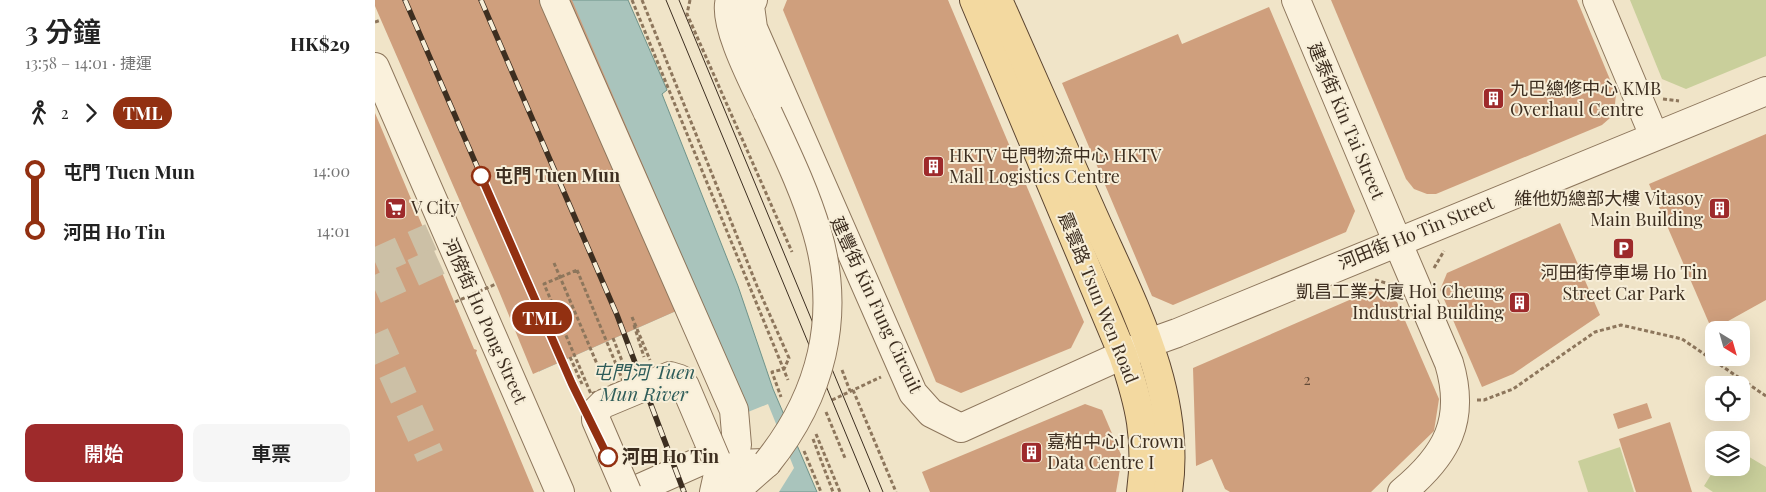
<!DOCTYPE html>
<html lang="zh-TW">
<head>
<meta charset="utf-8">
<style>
	body { margin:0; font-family:"Playfair Display","Noto Sans TC",serif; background:#f6f6f6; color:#222; height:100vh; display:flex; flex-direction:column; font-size:19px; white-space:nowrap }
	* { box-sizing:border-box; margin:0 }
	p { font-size:16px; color:#767676 }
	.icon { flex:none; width:28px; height:28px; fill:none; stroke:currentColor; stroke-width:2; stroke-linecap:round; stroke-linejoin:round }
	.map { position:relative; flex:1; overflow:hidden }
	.side { display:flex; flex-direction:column; background:#fff; width:375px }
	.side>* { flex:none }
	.badge { padding:0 10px; border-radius:16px; font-size:18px; line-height:32px }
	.needle { width:32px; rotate:143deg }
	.tools { position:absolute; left:1330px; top:321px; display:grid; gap:10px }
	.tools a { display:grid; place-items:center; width:45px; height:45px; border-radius:10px; background:#fff; box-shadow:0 5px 20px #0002; font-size:25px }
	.map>.badge { position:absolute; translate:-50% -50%; box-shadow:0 0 0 2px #fff }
	.legs { display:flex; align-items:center; gap:8px; height:55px; padding:0 25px; font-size:16px }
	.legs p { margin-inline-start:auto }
	.summary { display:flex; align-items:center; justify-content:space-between; height:85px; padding:0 25px }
	h1 { font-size:28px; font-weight:600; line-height:38px }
	.primary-button { display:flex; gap:10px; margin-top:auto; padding:10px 25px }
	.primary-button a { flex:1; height:58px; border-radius:10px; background:#9e2a2b; color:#fff; font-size:20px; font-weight:600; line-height:58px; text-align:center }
	.primary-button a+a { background:#f6f6f6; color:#222 }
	ul { padding:0 25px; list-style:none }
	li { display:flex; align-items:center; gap:18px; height:60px; font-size:19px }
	li i { display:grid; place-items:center; width:8px; height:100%; margin:0 6px; background:currentColor }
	li i::after { content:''; width:12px; height:12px; margin:-6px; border:4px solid; border-radius:50%; background:#fff }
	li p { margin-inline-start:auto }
	li:first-child i { background:linear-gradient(#0000 50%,currentColor 0) }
	li:last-child i { background:linear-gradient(currentColor 50%,#0000 0) }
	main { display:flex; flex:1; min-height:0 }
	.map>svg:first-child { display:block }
	.green { fill:#c9cf9b }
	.water { fill:#a9c4bc; stroke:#6f938a }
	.pier { fill:#f0e4c8 }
	.building { fill:#cf9f7d }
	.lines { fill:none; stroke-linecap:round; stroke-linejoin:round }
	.minor-tunnel { stroke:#ccc0a6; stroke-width:28; stroke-dasharray:28 14; stroke-linecap:butt }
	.minor-casing { stroke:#8d765c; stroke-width:30 }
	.major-casing { stroke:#5b4430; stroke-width:30 }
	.path { stroke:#8d765c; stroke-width:3; stroke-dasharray:4 2.5; stroke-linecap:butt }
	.minor { stroke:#faf1dc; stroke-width:28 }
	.major { stroke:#f3d9a0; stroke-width:28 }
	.tram { stroke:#3d2e20; stroke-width:1 }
	.rail-casing { stroke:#3d2e20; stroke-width:5.5 }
	.rail { stroke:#f7eed8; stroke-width:4; stroke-dasharray:11; stroke-linecap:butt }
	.minor-bridge-casing { stroke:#8d765c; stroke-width:30; stroke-linecap:butt }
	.path-bridge { stroke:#8d765c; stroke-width:3; stroke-dasharray:4 2.5; stroke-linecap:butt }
	.minor-bridge { stroke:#faf1dc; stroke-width:28 }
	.line-1-casing { stroke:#fff; stroke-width:11 }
	.line-1 { stroke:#923011; stroke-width:8 }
	.stop-1-dot { fill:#fff; stroke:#923011; stroke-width:2.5 }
	.labels { text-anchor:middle; stroke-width:4; stroke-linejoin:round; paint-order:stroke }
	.number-label { font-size:15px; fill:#624a37 }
	.poi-label { font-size:18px; fill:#3d2e20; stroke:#f7eed8; text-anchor:start }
	.street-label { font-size:18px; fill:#3d2e20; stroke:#f7eed8 }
	.stop-label { font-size:18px; font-weight:bold; fill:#3d2e20; stroke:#f7eed8; text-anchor:start }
	.water-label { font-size:19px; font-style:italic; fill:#2f5d5a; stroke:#f7eed8 }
</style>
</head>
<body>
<main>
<section class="side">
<div class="summary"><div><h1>3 分鐘</h1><p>13:58 – 14:01 · 捷運</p></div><b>HK$29</b></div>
<div class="legs"><svg class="icon" aria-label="walk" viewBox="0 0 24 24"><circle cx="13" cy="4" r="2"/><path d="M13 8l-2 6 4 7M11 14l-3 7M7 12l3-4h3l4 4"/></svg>2<svg class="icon" aria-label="forward" viewBox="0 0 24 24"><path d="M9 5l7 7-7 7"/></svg><b class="badge" style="background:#923011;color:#fff">TML</b></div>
<ul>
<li><i style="color:#923011"></i><b>屯門 Tuen Mun</b><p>14:00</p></li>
<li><i style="color:#923011"></i><b>河田 Ho Tin</b><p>14:01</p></li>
</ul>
<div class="primary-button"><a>開始</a><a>車票</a></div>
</section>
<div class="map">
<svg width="1391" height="492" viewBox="0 0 1391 492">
	<rect width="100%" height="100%" fill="#f0e4c8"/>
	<!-- green -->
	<g class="green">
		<polygon points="1255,0 1391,0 1391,56 1311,89 1287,79"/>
		<polygon points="1245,447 1259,492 1213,492 1203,461"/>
		<polygon points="1366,452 1391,467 1391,492 1338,492 1329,486 1340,468 1366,468"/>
	</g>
	<!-- water -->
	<polygon class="water" points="10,0 253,0 292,90 287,94 363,286 398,389 442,492 215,492"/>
	<!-- pier -->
	<polygon class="pier" points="326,300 373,412 393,404 419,468 404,492 213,492 163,372"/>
	<!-- building -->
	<g class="building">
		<polygon points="0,0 197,0 326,300 158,374 121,284 6,20 0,6"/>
		<polygon points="412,0 573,0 709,322 696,348 586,393 561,382 408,10"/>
		<polygon points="956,0 1202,0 1241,94 1240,104 1235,118 1227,125 1061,194 1052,194 1039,189 1031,179"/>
		<polygon points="894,7 980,211 971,232 798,305 777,296 687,83 803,34 807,44"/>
		<polygon points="0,113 99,349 102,350 101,353 159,492 0,492"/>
		<polygon points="1391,134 1391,300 1337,330 1274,184"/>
		<polygon points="1185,223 1225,315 1138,374 1107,387 1065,290 1072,273"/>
		<polygon points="995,291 1022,302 1064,399 1059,431 996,492 855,492 850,489 837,459 821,466 818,368"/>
		<polygon points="1272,403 1277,418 1243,429 1238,414"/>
		<polygon points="710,404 727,410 747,457 741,492 555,492 547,472"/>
		<polygon points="1295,422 1317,492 1261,492 1244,439"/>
	</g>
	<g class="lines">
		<!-- minor-tunnel -->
		<g class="minor-tunnel">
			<polyline points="0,262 56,237"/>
			<polyline points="0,290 64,261"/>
			<polyline points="0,334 55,456"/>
		</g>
		<defs>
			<g id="minor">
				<polyline points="179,0 359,410 362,445 256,492"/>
				<path d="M355 0C346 22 383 91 393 113"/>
				<polyline points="378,0 375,6 378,28 538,393 556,413 586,428 774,343 802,333 1391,91"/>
				<path d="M921 0 1022 241 1074 363C1091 420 1072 455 1027 492"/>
				<polyline points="1222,0 1279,136"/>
				<polyline points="0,67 185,492"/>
				<polyline points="339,492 343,474 341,459 361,464 392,463"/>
				<polyline points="359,492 392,463"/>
			</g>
			<g id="major">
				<path d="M599 0 748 355C765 405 773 439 766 492"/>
				<path d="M623 0C654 69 684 139 715 208 754 297 808 391 793 492"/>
			</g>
		</defs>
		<!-- minor casing -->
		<use href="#minor" class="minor-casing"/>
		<!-- major casing -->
		<use href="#major" class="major-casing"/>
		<!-- path -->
		<g class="path">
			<polyline points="257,0 413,380"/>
			<polyline points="267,0 382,286 414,358 409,369 397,372 406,397"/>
			<polyline points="315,0 312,14 417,252"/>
			<polyline points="0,22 6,20"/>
			<polyline points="1288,99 1304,101"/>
			<polyline points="179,263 228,378"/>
			<polyline points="1059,268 1069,251"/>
			<polygon points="202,270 248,381 216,394 169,284"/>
			<polyline points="1000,280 1015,284"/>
			<polyline points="257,317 275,360"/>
			<polyline points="259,325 269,357"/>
			<polyline points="238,338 249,366"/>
			<polyline points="195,357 207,384"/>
			<polyline points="467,370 475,391"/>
			<polyline points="478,390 521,492"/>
			<polyline points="457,400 506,377"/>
			<polyline points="1102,400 1109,400 1138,389 1220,332 1246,325 1307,339 1391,396"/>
			<polyline points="451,412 470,458"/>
			<polyline points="441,434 465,492"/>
			<polyline points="438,439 458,492"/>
			<polyline points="429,451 446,492"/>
		</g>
		<!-- minor -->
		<use href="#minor" class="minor"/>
		<!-- major -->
		<use href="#major" class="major"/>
		<!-- tram -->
		<g class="tram">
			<polyline points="291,0 495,492"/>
			<polyline points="304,0 508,492"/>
		</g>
		<defs>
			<g id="rail">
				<polyline points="30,0 178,342 197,384 250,492"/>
				<polyline points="106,0 242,315 309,492"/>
			</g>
		</defs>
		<!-- rail casing -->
		<use href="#rail" class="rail-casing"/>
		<!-- rail -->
		<use href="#rail" class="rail"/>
		<defs>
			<g id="minor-bridge">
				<path d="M392 463C446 396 467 317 442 232 430 191 411 152 393 113"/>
				<polyline points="252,492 221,420 221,411 228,404 295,376 305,379 310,386 341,459"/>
			</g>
		</defs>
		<!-- minor-bridge casing -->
		<use href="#minor-bridge" class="minor-bridge-casing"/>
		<!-- path-bridge -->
		<polyline class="path-bridge" points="80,302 121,284"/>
		<!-- minor-bridge -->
		<use href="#minor-bridge" class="minor-bridge"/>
	</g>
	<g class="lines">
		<defs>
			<polyline id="line-1" points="106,176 197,384 233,457"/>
		</defs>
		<!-- line-1 casing -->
		<use href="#line-1" class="line-1-casing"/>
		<!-- line-1 -->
		<use href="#line-1" class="line-1"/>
	</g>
	<!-- icons -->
	<defs>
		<symbol id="building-square" viewBox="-11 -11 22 22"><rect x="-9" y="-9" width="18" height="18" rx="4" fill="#9e2a2b" stroke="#f7eed8"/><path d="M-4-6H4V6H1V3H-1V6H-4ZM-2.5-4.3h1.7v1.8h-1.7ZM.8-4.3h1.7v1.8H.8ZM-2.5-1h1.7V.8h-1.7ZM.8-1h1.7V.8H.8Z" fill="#fff"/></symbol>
		<symbol id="supermarket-square" viewBox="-11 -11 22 22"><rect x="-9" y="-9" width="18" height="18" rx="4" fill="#9e2a2b" stroke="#f7eed8"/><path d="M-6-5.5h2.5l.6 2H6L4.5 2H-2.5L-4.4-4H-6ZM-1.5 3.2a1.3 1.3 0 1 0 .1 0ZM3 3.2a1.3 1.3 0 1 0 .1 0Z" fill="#fff"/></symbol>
		<symbol id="parking-square" viewBox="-11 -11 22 22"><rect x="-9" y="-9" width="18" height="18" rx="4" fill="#9e2a2b" stroke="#f7eed8"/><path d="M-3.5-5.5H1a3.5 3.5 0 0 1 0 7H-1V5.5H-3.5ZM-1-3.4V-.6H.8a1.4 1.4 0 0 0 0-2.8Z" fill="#fff"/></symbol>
	</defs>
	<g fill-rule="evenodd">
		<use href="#building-square" x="1106" y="86" width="25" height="25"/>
		<use href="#building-square" x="546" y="154" width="25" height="25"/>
		<use href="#supermarket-square" x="8" y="196" width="25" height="25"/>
		<use href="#building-square" x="1332" y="196" width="25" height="25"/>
		<use href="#parking-square" x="1236" y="236" width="25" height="25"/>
		<use href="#building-square" x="1132" y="290" width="25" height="25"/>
		<use href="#building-square" x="644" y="440" width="25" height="25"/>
	</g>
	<!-- markers -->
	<g class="stop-1-dot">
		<circle cx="106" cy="176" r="9"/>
		<circle cx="233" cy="457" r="9"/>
	</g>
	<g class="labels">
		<!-- number labels -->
		<g class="number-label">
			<text x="932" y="385">2</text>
		</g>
		<!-- poi labels -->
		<g class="poi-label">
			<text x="1135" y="95">九巴總修中心 KMB<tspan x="1135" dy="21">Overhaul Centre</tspan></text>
			<text x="574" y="162">HKTV 屯門物流中心 HKTV<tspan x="574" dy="21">Mall Logistics Centre</tspan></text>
			<text x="1328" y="205" text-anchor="end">維他奶總部大樓 Vitasoy<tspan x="1328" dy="21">Main Building</tspan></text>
			<text x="36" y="214">V City</text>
			<text x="1249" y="279" text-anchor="middle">河田街停車場 Ho Tin<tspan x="1249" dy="21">Street Car Park</tspan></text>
			<text x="1129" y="298" text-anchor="end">凱昌工業大廈 Hoi Cheung<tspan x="1129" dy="21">Industrial Building</tspan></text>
			<text x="672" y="448">嘉柏中心I Crown<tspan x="672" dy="21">Data Centre I</tspan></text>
		</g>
		<!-- street labels -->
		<g class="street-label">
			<text transform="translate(971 121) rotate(67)" y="6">建泰街 Kin Tai Street</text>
			<text transform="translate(1041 233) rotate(-22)" y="6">河田街 Ho Tin Street</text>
			<text transform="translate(723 298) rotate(68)" y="6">震寰路 Tsun Wen Road</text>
			<text transform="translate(501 305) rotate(65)" y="6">建豐街 Kin Fung Circuit</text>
			<text transform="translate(110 321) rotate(66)" y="6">河傍街 Ho Pong Street</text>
		</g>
		<!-- stop labels -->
		<g class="stop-label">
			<text x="120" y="182">屯門 Tuen Mun</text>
			<text x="247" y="463">河田 Ho Tin</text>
		</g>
		<!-- water labels -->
		<g class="water-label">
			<text x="269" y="379">屯門河 Tuen<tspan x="269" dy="22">Mun River</tspan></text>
		</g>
	</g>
</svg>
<div class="tools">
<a><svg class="needle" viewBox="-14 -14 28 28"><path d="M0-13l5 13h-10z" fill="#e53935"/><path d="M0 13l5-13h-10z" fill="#767676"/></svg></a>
<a><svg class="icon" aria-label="locate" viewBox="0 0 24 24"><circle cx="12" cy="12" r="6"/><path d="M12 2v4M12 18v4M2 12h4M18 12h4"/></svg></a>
<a><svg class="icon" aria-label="layers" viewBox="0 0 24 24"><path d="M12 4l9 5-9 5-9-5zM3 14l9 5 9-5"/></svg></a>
</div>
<b class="badge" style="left:167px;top:318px;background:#923011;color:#fff">TML</b>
</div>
</main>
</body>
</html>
